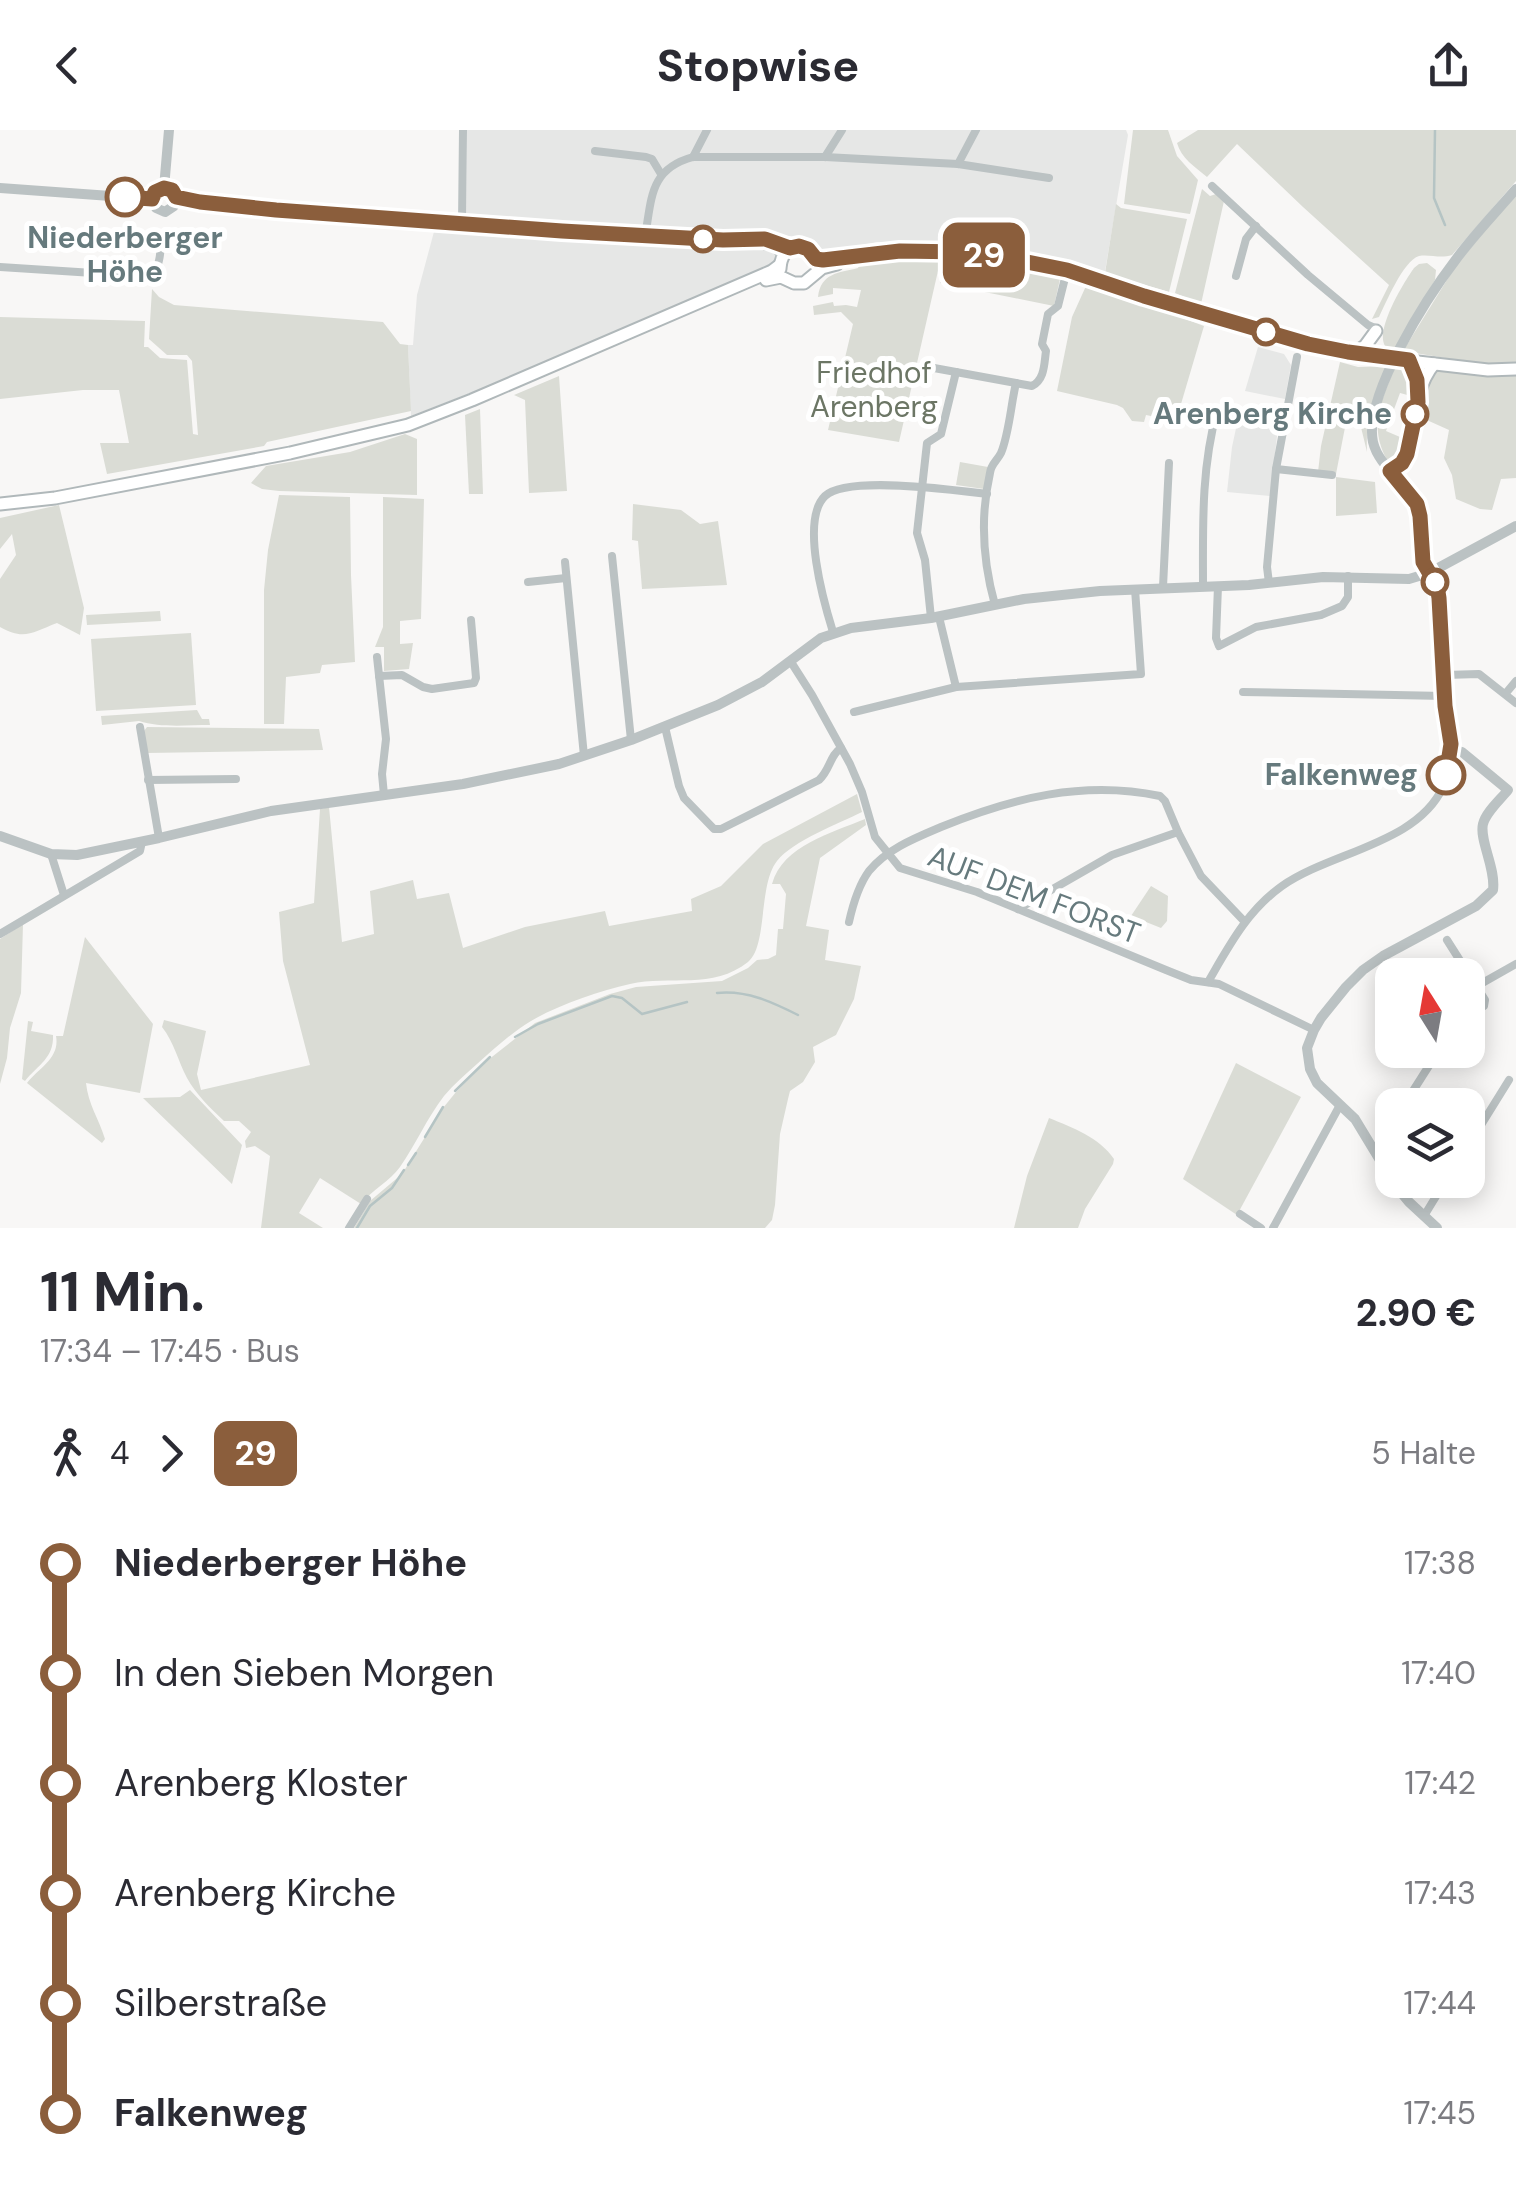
<!DOCTYPE html>
<html lang="de">
<head>
<meta charset="utf-8">
<style>
	body { margin:0; font-family:"DM Sans",sans-serif; background:#f7f7f7; color:#2b2b33; height:100vh; display:flex; flex-direction:column; font-size:38px; white-space:nowrap }
	* { box-sizing:border-box; margin:0 }
	p { font-size:32px; color:#7c7c81 }
	.icon { flex:none; width:55px; height:55px; fill:none; stroke:currentColor; stroke-width:2; stroke-linecap:round; stroke-linejoin:round }
	.map { position:relative; height:1098px; overflow:hidden }
	.sheet { display:flex; flex-direction:column; background:#fff; flex:1 }
	.sheet>* { flex:none }
	.badge { padding:0 20px; border-radius:15px; font-size:35px; line-height:65px }
	.needle { width:65px; rotate:349deg }
	.controls { position:absolute; left:1375px; top:828px; display:grid; gap:20px }
	.controls a { display:grid; place-items:center; width:110px; height:110px; border-radius:20px; background:#fff; box-shadow:0 5px 25px #0003; font-size:50px }
	.map>.badge { position:absolute; translate:-50% -50%; box-shadow:0 0 0 5px #fff }
	.legs { display:flex; align-items:center; gap:15px; height:110px; padding:0 40px; font-size:32px }
	.legs p { margin-inline-start:auto }
	.head { display:flex; align-items:center; justify-content:space-between; height:170px; padding:0 40px }
	h1 { font-size:55px; font-weight:700; line-height:75px }
	ul { padding:0 40px; list-style:none }
	li { display:flex; align-items:center; gap:35px; height:110px; font-size:38px }
	li i { display:grid; place-items:center; width:15px; height:100%; margin:0 12px; background:currentColor }
	li i::after { content:''; width:25px; height:25px; margin:-12px; border:8px solid; border-radius:50%; background:#fff }
	li p { margin-inline-start:auto }
	li:first-child i { background:linear-gradient(#0000 50%,currentColor 0) }
	li:last-child i { background:linear-gradient(currentColor 50%,#0000 0) }
	header { display:flex; justify-content:space-between; align-items:center; height:130px; padding:0 40px; background:#fff; font-size:45px; font-weight:700 }
	.map>svg:first-child { display:block }
	.built { fill:#e6e7e6 }
	.green { fill:#dadcd5 }
	.lines { fill:none; stroke-linecap:round; stroke-linejoin:round }
	.stream { stroke:#b5c4c4; stroke-width:2.5 }
	.secondary-casing { stroke:#b0b8ba; stroke-width:15 }
	.minor { stroke:#bbc2c3; stroke-width:8 }
	.tertiary { stroke:#bbc2c3; stroke-width:10 }
	.secondary { stroke:#fff; stroke-width:11 }
	.secondary-bridge-casing { stroke:#b0b8ba; stroke-width:15; stroke-linecap:butt }
	.secondary-bridge { stroke:#fff; stroke-width:11 }
	.line-1-casing { stroke:#fff; stroke-width:22 }
	.line-1 { stroke:#8b5e3c; stroke-width:15 }
	.stop-1-dot { fill:#fff; stroke:#8b5e3c; stroke-width:5 }
	.labels { text-anchor:middle; stroke-width:10; stroke-linejoin:round; paint-order:stroke }
	.stop-label { font-size:30px; font-weight:bold; fill:#667a7d; stroke:#fff; text-anchor:end }
	.park-label { font-size:30px; fill:#6c7665; stroke:#fff }
	.street-label { font-size:30px; fill:#667a7d; stroke:#fff }
</style>
</head>
<body>
<header><svg class="icon" aria-label="back" viewBox="0 0 24 24"><path d="M15 5l-7 7 7 7"/></svg>Stopwise<svg class="icon" aria-label="share" viewBox="0 0 24 24"><path d="M12 15V3M7 8l5-5 5 5M5 13v7h14v-7"/></svg></header>
<div class="map">
<svg width="1516" height="1098" viewBox="0 0 1516 1098">
	<rect width="100%" height="100%" fill="#f8f7f6"/>
	<!-- built -->
	<g class="built">
		<polygon points="467,0 1126,0 1128,5 1104,147 1055,131 1004,123 877,112 822,123 817,117 798,112 775,136 545,234 411,286 408,215 413,215 417,165 435,98 466,99"/>
		<polygon points="1258,217 1284,224 1291,235 1285,269 1245,261"/>
		<polygon points="1238,289 1278,298 1270,366 1227,362 1232,317"/>
	</g>
	<!-- green -->
	<g class="green">
		<polygon points="1133,0 1168,0 1177,26 1198,50 1190,84 1124,74"/>
		<path d="M1198 0H1516V51L1452 125C1440 129 1430 124 1419 126 1403 131 1386 173 1379 187L1372 189 1389 155 1303 77 1237 14 1207 47C1195 37 1181 28 1177 13Z"/>
		<polygon points="1202,59 1210,66 1216,64 1224,71 1201,174 1175,163"/>
		<polygon points="1516,63 1516,234 1499,237 1403,221 1455,137"/>
		<polygon points="1116,74 1121,78 1187,89 1169,162 1105,143"/>
		<path d="M888 131 940 132 899 312 828 300 853 194 841 182 814 185 813 176 833 172 834 176 846 175 857 177 861 160 833 158V164L818 167C821 143 838 143 858 138L860 134Z"/>
		<polygon points="954,133 1021,139 1060,149 1054,176 940,153 946,138"/>
		<path d="M1427 133 1436 140 1435 150 1395 221C1392 220 1389 220 1387 218 1372 204 1404 152 1414 138L1419 134Z"/>
		<polygon points="1086,156 1145,174 1204,196 1176,291 1146,285 1144,292 1132,291 1123,278 1117,275 1057,261 1072,187"/>
		<polygon points="152,159 159,167 174,175 383,192 400,214 408,215 411,281 267,312 264,316 107,344 100,313 129,313 119,260 83,260 0,269 0,187 145,191 144,217 148,217 160,228 187,230 193,304 198,305 192,231 187,225 167,225 149,209"/>
		<path d="M1340 232 1358 237 1389 236C1372 272 1366 281 1367 322L1359 289 1347 287 1336 344 1318 342 1321 316Z"/>
		<path d="M1395 237 1409 242 1411 266 1400 263 1386 301 1400 307 1398 316 1403 319C1399 326 1396 329 1387 330 1368 295 1382 270 1395 237Z"/>
		<polygon points="1438,240 1476,245 1516,244 1516,348 1501,349 1492,380 1480,379 1456,369 1452,345 1444,328 1449,300 1420,287 1423,263 1432,242"/>
		<polygon points="559,246 567,361 529,363 525,270 514,265"/>
		<polygon points="480,279 483,364 469,364 465,285"/>
		<polygon points="405,304 417,309 417,365 279,361 262,359 251,353 266,336 350,322"/>
		<polygon points="960,332 988,337 984,359 956,355"/>
		<polygon points="1336,347 1375,352 1377,383 1336,386"/>
		<polygon points="279,365 350,367 351,445 355,532 322,535 320,543 286,547 284,594 264,594 264,460 268,420"/>
		<polygon points="383,367 424,369 421,489 400,491 400,514 413,513 409,539 384,541 384,517 375,517 383,497"/>
		<polygon points="633,374 681,380 700,394 718,391 727,455 642,459 638,411 632,410"/>
		<path d="M59 375 84 478 80 505 57 493C33 502 24 511 0 497V449L16 425 12 404 0 419V388Z"/>
		<polygon points="160,481 161,491 87,495 86,485"/>
		<polygon points="191,503 196,575 96,581 91,509"/>
		<path d="M197 580 202 589H209L210 595C187 595 160 598 139 591L102 595 101 586Z"/>
		<polygon points="147,597 319,599 323,620 147,623 144,601"/>
		<path d="M857 664 862 682C838 694 794 710 777 731 758 755 768 816 748 832 713 860 670 845 630 854 599 861 558 875 531 891 511 903 494 919 477 934 466 944 454 954 444 966 427 988 416 1014 400 1037 390 1051 372 1060 361 1074L320 1048 299 1083 323 1098H261L270 1026 255 1016 246 1018 245 1011 251 1002 239 991H224C210 978 196 964 187 948 178 931 174 912 162 897L164 890 206 901 197 944 201 960 310 935 283 831 279 782 314 773 320 679 329 677 342 812 374 804 370 761 413 750 417 769 449 763 463 818 525 797 605 781 609 796 692 781 691 769 721 756 763 714Z"/>
		<path d="M865 689 866 695 820 728 806 796 829 800 825 830 861 836 854 869 836 905 813 917 815 932 803 952 790 961 788 969 780 1004 775 1075 772 1090 765 1098H354L370 1071 402 1044 443 978 456 962 488 930 535 893 610 864 636 857 722 851 748 838 757 830 768 829 776 825 778 799H783L786 764 780 754H772C783 715 832 703 865 689Z"/>
		<polygon points="1151,756 1168,766 1167,791 1161,798 1131,786"/>
		<polygon points="23,794 21,863 10,898 7,928 0,954 0,809"/>
		<path d="M85 807 153 894 140 963 86 953C88 974 99 989 105 1009L102 1013 27 953C40 937 60 928 56 906H63Z"/>
		<path d="M28 891 33 892 31 901 53 905C54 928 38 935 25 951L22 949Z"/>
		<polygon points="1236,933 1301,967 1237,1085 1183,1049"/>
		<polygon points="190,960 242,1015 232,1054 143,968 180,967"/>
		<path d="M1049 988C1073 998 1099 1007 1114 1029L1113 1034 1085 1079 1078 1098H1014L1027 1046Z"/>
	</g>
	<g class="lines">
		<!-- stream -->
		<g class="stream">
			<polyline points="1435,0 1434,68 1445,95"/>
			<path d="M717 863C747 860 772 872 798 885"/>
			<polyline points="515,907 538,894 612,866 622,868 642,884 687,872"/>
			<polyline points="455,961 490,927"/>
			<polyline points="425,1007 443,977"/>
			<polyline points="408,1035 416,1023"/>
			<polyline points="357,1098 370,1076 392,1058 404,1040"/>
		</g>
		<defs>
			<g id="secondary">
				<polyline points="816,129 900,121 964,122 1002,127 1067,140 1143,166 1309,214 1387,227"/>
				<path d="M780 139C781 112 809 108 817 134"/>
				<polyline points="766,150 781,147 794,153 804,153 822,138 837,134"/>
				<polyline points="1355,223 1365,216 1376,201"/>
				<polyline points="1409,231 1488,240 1516,239"/>
				<path d="M1390 341 1402 333 1407 324C1414 295 1414 258 1434 234"/>
				<polyline points="0,374 55,368 290,323 408,295 472,270 772,141 780,135"/>
			</g>
		</defs>
		<!-- secondary casing -->
		<use href="#secondary" class="secondary-casing"/>
		<!-- minor -->
		<g class="minor">
			<polyline points="595,21 646,27 652,29 661,44"/>
			<polyline points="693,27 707,0"/>
			<polyline points="825,27 842,0"/>
			<polyline points="958,34 976,0"/>
			<polyline points="1212,56 1308,145 1368,195 1377,199"/>
			<polyline points="462,94 463,0"/>
			<path d="M645 106C652 69 649 39 693 27H825L958 34 1049 48"/>
			<path d="M0 137 140 146C160 142 160 131 161 113"/>
			<polyline points="1236,146 1246,109 1256,96"/>
			<path d="M934 238 1032 256C1045 249 1044 234 1046 221L1042 214 1048 184 1058 176 1067 140"/>
			<polyline points="1276,339 1332,345"/>
			<polyline points="612,426 631,610"/>
			<polyline points="565,432 584,626"/>
			<polyline points="528,452 566,448"/>
			<polyline points="1269,453 1267,437 1276,339 1297,227"/>
			<polyline points="1218,456 1216,508 1219,516 1256,497 1321,485 1342,476 1348,467 1348,446"/>
			<polyline points="1163,457 1169,333"/>
			<path d="M1203 457C1203 397 1201 339 1217 281"/>
			<path d="M995 475C983 432 980 387 990 343 991 334 997 331 1001 323 1009 304 1011 274 1016 253"/>
			<polyline points="931,488 925,430 917,403 927,313 941,304 956,242"/>
			<path d="M833 502C824 473 800 390 825 366 847 345 955 360 987 364"/>
			<polyline points="377,527 386,609 382,644 384,665"/>
			<polyline points="791,532 812,565 850,634 862,662 875,707 900,738 977,762 1166,840 1191,850 1219,854 1314,900"/>
			<polyline points="1445,545 1479,544 1516,573"/>
			<polyline points="379,546 402,545 423,557 432,559 474,553 476,548 471,490"/>
			<polyline points="956,557 1141,544 1135,459"/>
			<polyline points="1243,562 1445,566"/>
			<polyline points="1506,563 1516,551"/>
			<polyline points="854,582 956,557 939,487"/>
			<polyline points="140,597 159,708"/>
			<path d="M665 597 679 656 684 668 714 699H721L819 650C830 640 830 625 841 618"/>
			<polyline points="148,650 236,649"/>
			<polyline points="51,724 64,765"/>
			<polyline points="1018,779 1112,725 1178,702"/>
			<path d="M849 792C853 774 858 756 869 741 887 719 915 708 941 697 1012 668 1083 650 1160 666L1165 671 1178 702 1201 746 1244 791"/>
			<polyline points="0,804 140,721 142,712"/>
			<polyline points="1447,810 1485,870 1484,876 1468,887"/>
			<path d="M1208 852C1229 816 1247 781 1282 756 1330 722 1417 714 1443 657 1448 646 1449 632 1451 619"/>
			<polyline points="1477,856 1516,834"/>
			<polyline points="1404,975 1439,920"/>
			<polyline points="1468,1016 1509,950"/>
			<polyline points="1373,1019 1382,1011 1392,994"/>
			<polyline points="1240,1084 1261,1098"/>
			<polyline points="1424,1086 1446,1050"/>
			<polyline points="349,1098 367,1069"/>
			<polyline points="1273,1098 1340,975"/>
		</g>
		<!-- tertiary -->
		<g class="tertiary">
			<polyline points="0,58 152,69"/>
			<polyline points="164,58 169,0"/>
			<polyline points="176,67 200,72 277,80 562,101 723,110 770,116 777,119 782,127"/>
			<polyline points="152,69 156,78 165,82 174,76 176,67"/>
			<polyline points="0,706 51,724 77,725 159,708 271,681 463,654 559,634 631,610 718,575 762,552 821,508 851,498 931,488 1024,469 1100,461 1249,455 1323,447 1409,449 1429,443 1516,396"/>
			<path d="M1437 1098 1409 1072 1395 1055 1355 989 1317 953 1310 939 1307 918 1314 900 1321 888 1346 857 1363 840 1383 826 1476 776 1493 760C1496 738 1479 710 1483 694 1486 682 1500 670 1508 660L1462 622 1451 619 1445 576V545L1439 468C1437 454 1429 446 1424 434 1417 415 1425 393 1417 373 1407 350 1379 338 1373 312 1363 266 1428 166 1457 128 1475 104 1496 82 1516 59"/>
		</g>
		<!-- secondary -->
		<use href="#secondary" class="secondary"/>
		<defs>
			<polyline id="secondary-bridge" points="1387,227 1409,231"/>
		</defs>
		<!-- secondary-bridge casing -->
		<use href="#secondary-bridge" class="secondary-bridge-casing"/>
		<!-- secondary-bridge -->
		<use href="#secondary-bridge" class="secondary-bridge"/>
	</g>
	<g class="lines">
		<defs>
			<polyline id="line-1" points="125,67 152,69 155,62 164,58 172,60 176,67 200,72 276,80 562,101 723,110 765,109 790,118 799,116 808,119 816,129 823,130 900,121 964,122 1002,127 1067,140 1144,166 1308,214 1348,222 1409,230 1417,250 1418,272 1407,324 1402,333 1390,341 1417,374 1420,386 1423,432 1437,456 1439,468 1445,576 1451,614 1446,645"/>
		</defs>
		<!-- line-1 casing -->
		<use href="#line-1" class="line-1-casing"/>
		<!-- line-1 -->
		<use href="#line-1" class="line-1"/>
	</g>
	<!-- markers -->
	<g class="stop-1-dot">
		<circle cx="125" cy="67" r="18"/>
		<circle cx="703" cy="109" r="12"/>
		<circle cx="1266" cy="202" r="12"/>
		<circle cx="1415" cy="284" r="12"/>
		<circle cx="1435" cy="452" r="12"/>
		<circle cx="1446" cy="645" r="18"/>
	</g>
	<g class="labels">
		<!-- stop labels -->
		<g class="stop-label">
			<text x="125" y="118" text-anchor="middle">Niederberger<tspan x="125" dy="34">Höhe</tspan></text>
			<text x="1392" y="294">Arenberg Kirche</text>
			<text x="1418" y="655">Falkenweg</text>
		</g>
		<!-- park labels -->
		<g class="park-label">
			<text x="874" y="253">Friedhof<tspan x="874" dy="34">Arenberg</tspan></text>
		</g>
		<!-- street labels -->
		<g class="street-label">
			<text transform="translate(1034 765) rotate(21)" y="10">AUF DEM FORST</text>
		</g>
	</g>
</svg>
<div class="controls">
<a><svg class="needle" viewBox="-14 -14 28 28"><path d="M0-13l5 13h-10z" fill="#e53935"/><path d="M0 13l5-13h-10z" fill="#7c7c81"/></svg></a>
<a><svg class="icon" aria-label="layers" viewBox="0 0 24 24"><path d="M12 4l9 5-9 5-9-5zM3 14l9 5 9-5"/></svg></a>
</div>
<b class="badge" style="left:984px;top:125px;background:#8b5e3c;color:#fff">29</b>
</div>
<section class="sheet">
<div class="head"><div><h1>11 Min.</h1><p>17:34 – 17:45 · Bus</p></div><b>2.90 €</b></div>
<div class="legs"><svg class="icon" aria-label="walk" viewBox="0 0 24 24"><circle cx="13" cy="4" r="2"/><path d="M13 8l-2 6 4 7M11 14l-3 7M7 12l3-4h3l4 4"/></svg>4<svg class="icon" aria-label="forward" viewBox="0 0 24 24"><path d="M9 5l7 7-7 7"/></svg><b class="badge" style="background:#8b5e3c;color:#fff">29</b><p>5 Halte</p></div>
<ul>
<li><i style="color:#8b5e3c"></i><b>Niederberger Höhe</b><p>17:38</p></li>
<li><i style="color:#8b5e3c"></i><span>In den Sieben Morgen</span><p>17:40</p></li>
<li><i style="color:#8b5e3c"></i><span>Arenberg Kloster</span><p>17:42</p></li>
<li><i style="color:#8b5e3c"></i><span>Arenberg Kirche</span><p>17:43</p></li>
<li><i style="color:#8b5e3c"></i><span>Silberstraße</span><p>17:44</p></li>
<li><i style="color:#8b5e3c"></i><b>Falkenweg</b><p>17:45</p></li>
</ul>
</section>
</body>
</html>
